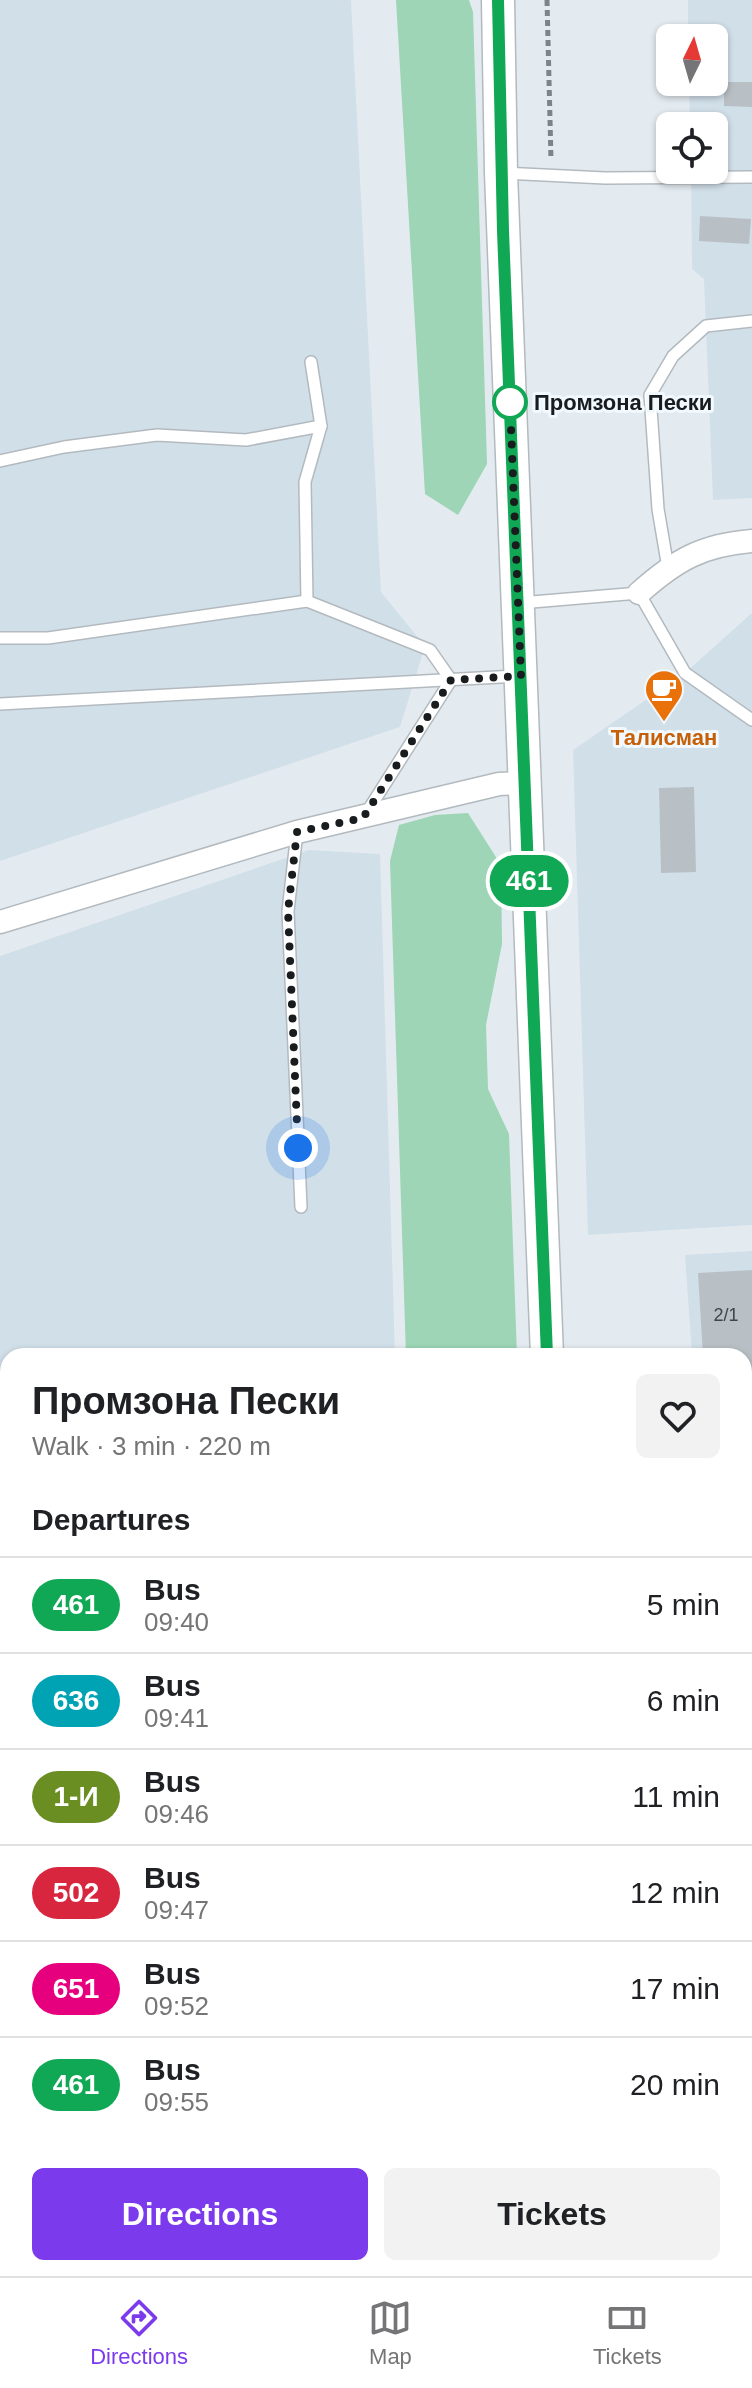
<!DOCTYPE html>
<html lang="en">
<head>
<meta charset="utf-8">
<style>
	body { margin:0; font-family:Arial,sans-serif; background:#f2f2f2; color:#202124; height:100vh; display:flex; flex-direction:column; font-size:30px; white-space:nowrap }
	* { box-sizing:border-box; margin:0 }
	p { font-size:26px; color:#757577 }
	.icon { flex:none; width:44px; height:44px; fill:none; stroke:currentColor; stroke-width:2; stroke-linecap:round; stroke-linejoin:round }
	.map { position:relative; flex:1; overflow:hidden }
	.panel { position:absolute; left:0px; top:1348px; width:752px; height:928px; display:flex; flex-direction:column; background:#fff; border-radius:24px 24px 0 0; box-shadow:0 2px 6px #0004 }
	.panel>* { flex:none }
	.badge { padding:0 16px; border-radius:26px; font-size:28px; line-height:52px }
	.needle { width:52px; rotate:5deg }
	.controls { position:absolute; left:656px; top:24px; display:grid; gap:16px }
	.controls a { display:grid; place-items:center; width:72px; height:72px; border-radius:12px; background:#fff; box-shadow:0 2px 6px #0004; font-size:40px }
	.you { position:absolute; width:40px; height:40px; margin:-20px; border:6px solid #fff; border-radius:50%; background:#1a73e8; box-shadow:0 0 0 12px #1a73e833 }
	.map>.badge { position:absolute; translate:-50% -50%; box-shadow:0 0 0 4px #fff }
	h2 { padding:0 32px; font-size:30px; line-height:72px }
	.round { display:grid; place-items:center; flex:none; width:84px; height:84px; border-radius:12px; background:#f2f2f2 }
	.head { display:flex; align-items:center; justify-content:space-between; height:136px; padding:0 32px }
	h1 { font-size:38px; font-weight:700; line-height:60px }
	.action { display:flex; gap:16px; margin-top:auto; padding:16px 32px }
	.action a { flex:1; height:92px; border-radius:12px; background:#7c3aed; color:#fff; font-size:32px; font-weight:700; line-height:92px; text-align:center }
	.action a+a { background:#f2f2f2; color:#202124 }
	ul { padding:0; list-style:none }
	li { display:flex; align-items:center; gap:24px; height:96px; padding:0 32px; border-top:2px solid #e0e0e0 }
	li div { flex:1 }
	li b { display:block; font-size:30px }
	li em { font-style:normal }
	li .badge { min-width:88px; font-weight:700; text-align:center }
	.menu { display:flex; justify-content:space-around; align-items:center; height:112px; border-top:2px solid #e0e0e0; background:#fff; font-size:22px; color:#757577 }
	.menu a { display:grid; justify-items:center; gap:4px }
	.menu .active { color:#7c3aed }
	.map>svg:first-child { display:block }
	.built { fill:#d1dfe9 }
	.green { fill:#9dd5b6 }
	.building { fill:#b9c0c5 }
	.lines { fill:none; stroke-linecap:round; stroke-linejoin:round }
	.lane-casing { stroke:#b3babf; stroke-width:14 }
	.street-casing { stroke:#b3babf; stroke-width:25 }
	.secondary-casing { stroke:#b3babf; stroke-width:35 }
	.path { stroke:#7e8387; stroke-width:5; stroke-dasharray:6 4; stroke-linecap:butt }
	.lane { stroke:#fff; stroke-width:11 }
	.street { stroke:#fff; stroke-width:22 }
	.secondary { stroke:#fff; stroke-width:32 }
	.line-casing { stroke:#fff; stroke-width:18 }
	.line { stroke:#10a855; stroke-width:12 }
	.walk { stroke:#191c1e; stroke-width:8; stroke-dasharray:0 14.4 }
	.stop-dot { fill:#fff; stroke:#10a855; stroke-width:4 }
	.labels { text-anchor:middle; stroke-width:6; stroke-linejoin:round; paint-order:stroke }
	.number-label { font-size:18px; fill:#414548 }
	.stop-label { font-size:22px; font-weight:bold; fill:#191c1e; stroke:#f1f8fe; text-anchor:start }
	.food-label { font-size:22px; font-weight:bold; fill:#c56008; stroke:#f1f8fe }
</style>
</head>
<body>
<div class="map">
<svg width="752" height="2276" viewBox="0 0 752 2276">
	<rect width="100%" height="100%" fill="#e4ebf0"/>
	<!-- built -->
	<g class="built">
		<polygon points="0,0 351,0 381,592 425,646 400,727 0,861"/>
		<polygon points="688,0 752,0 752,498 713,500 704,279 692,269 691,170 714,170 714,126 690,126 689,82 714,82 714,38 688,38"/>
		<polygon points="752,613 752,1225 588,1235 573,750 685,673"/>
		<polygon points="309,850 380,854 395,1356 8,1356 8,1759 0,1759 0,956"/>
		<polygon points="752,1251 752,1754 744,1754 744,1356 692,1356 685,1255"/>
	</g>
	<!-- green -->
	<g class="green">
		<polygon points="396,0 469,0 473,12 487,464 458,515 425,494"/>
		<polygon points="468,813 501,865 502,944 486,1025 488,1089 509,1134 517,1356 406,1356 390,861 399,825 435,815"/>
		<polygon points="0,1759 8,1759 8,2268 383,2268 384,2276 0,2276"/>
		<polygon points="434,2268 522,2268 521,2276 434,2276"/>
		<polygon points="604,2268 714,2268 714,2276 605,2276"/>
	</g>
	<!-- building -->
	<g class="building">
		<polygon points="724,82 752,82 752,107 724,106"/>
		<polygon points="700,216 751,219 749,244 699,241"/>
		<polygon points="694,787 696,872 661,873 659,788"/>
		<polygon points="752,1270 752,1397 744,1397 744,1356 703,1356 698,1273"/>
	</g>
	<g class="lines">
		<defs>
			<g id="lane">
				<polyline points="505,173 605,178 752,177"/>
				<polyline points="0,461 64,447 157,435 246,440 321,426"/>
				<polyline points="668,568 658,509 650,395 673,356 706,326 752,321"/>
				<polyline points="307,601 305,482 321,426 311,362"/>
				<polyline points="520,603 639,593 685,673 752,720"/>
				<polyline points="0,638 48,638 307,601 430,650 451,680 367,812"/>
				<polyline points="0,704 517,676"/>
				<polyline points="297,832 288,911 301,1207"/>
			</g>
			<g id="street">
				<path d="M639 593C676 560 702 545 752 541"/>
				<polyline points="0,922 297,832 499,784 525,783"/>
				<polyline points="744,1507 752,1507"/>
			</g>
			<g id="secondary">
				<polyline points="498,0 501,173 547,1356"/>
				<polyline points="576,2268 576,2276"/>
			</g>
		</defs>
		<!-- lane casing -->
		<use href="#lane" class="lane-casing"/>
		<!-- street casing -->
		<use href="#street" class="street-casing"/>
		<!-- secondary casing -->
		<use href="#secondary" class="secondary-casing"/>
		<!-- path -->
		<g class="path">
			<polyline points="547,0 551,159"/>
			<polyline points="400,2268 400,2276"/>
		</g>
		<!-- lane -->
		<use href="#lane" class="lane"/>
		<!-- street -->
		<use href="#street" class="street"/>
		<!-- secondary -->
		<use href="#secondary" class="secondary"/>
	</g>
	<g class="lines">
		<defs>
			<polyline id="line" points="498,0 503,231 547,1356"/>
		</defs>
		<!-- line casing -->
		<use href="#line" class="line-casing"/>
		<!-- line -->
		<use href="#line" class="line"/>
		<!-- walk -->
		<polyline class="walk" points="298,1148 288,911 297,832 363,818 451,680 521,676 510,402"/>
	</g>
	<!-- icons -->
	<defs>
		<symbol id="cafe-pin" viewBox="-11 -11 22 30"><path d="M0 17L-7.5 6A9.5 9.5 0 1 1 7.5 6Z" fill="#e8710a" stroke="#f1f8fe"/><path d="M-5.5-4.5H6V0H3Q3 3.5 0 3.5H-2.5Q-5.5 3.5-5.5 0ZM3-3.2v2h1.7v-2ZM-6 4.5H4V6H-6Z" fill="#fff"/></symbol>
	</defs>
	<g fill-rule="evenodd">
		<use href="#cafe-pin" x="642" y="667" width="44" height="60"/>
	</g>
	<!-- markers -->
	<circle class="stop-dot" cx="510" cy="402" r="16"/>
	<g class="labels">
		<!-- number labels -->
		<g class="number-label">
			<text x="726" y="1321">2/1</text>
		</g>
		<!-- stop labels -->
		<g class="stop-label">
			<text x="534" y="410">Промзона Пески</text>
		</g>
		<!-- food labels -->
		<g class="food-label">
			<text x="664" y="745">Талисман</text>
		</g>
	</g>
</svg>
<div class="controls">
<a><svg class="needle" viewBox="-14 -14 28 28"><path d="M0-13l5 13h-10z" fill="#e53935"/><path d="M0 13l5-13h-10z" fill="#757577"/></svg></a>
<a><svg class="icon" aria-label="locate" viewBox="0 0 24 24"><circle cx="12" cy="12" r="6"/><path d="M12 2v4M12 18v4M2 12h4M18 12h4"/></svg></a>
</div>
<div class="you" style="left:298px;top:1148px"></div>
<b class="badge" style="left:529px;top:881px;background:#10a855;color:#fff">461</b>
<section class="panel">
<div class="head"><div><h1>Промзона Пески</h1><p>Walk · 3 min · 220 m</p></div><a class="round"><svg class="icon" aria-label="heart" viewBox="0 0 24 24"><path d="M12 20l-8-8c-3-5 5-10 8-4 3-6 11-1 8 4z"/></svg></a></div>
<h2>Departures</h2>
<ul>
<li><span class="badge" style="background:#10a855;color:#fff">461</span><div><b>Bus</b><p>09:40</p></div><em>5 min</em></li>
<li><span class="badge" style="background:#00a3b4;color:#fff">636</span><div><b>Bus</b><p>09:41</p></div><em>6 min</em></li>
<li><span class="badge" style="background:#6b8e23;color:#fff">1-И</span><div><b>Bus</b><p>09:46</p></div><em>11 min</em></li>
<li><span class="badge" style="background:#d7263d;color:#fff">502</span><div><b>Bus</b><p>09:47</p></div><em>12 min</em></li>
<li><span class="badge" style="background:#e6007e;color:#fff">651</span><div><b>Bus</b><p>09:52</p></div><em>17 min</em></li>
<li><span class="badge" style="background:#10a855;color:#fff">461</span><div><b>Bus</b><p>09:55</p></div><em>20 min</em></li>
</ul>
<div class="action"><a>Directions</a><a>Tickets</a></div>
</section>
</div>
<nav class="menu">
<a class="active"><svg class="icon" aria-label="directions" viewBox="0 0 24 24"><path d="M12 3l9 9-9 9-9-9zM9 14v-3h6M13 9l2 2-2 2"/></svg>Directions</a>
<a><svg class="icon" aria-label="map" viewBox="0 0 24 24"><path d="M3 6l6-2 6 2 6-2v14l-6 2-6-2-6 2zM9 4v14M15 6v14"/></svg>Map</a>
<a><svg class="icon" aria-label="tickets" viewBox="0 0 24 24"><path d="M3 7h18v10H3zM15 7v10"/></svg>Tickets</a>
</nav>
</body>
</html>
